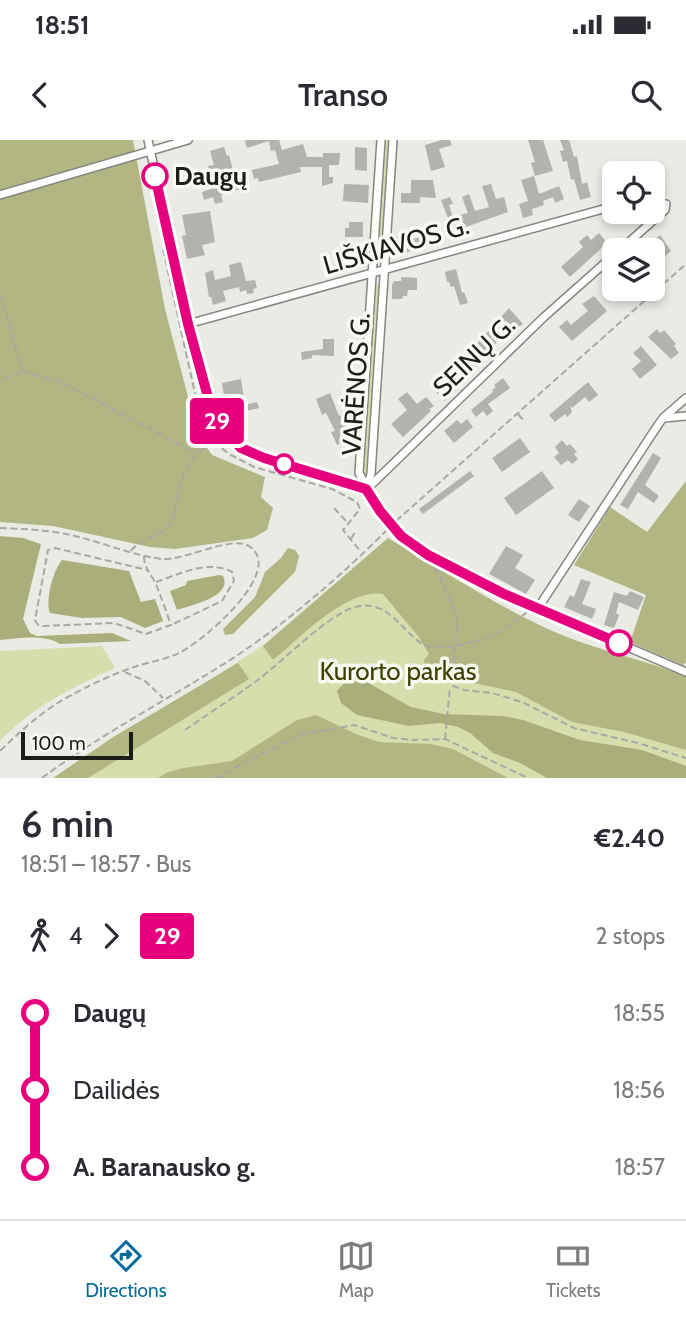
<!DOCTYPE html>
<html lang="en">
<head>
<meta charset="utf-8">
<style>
	body { margin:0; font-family:Cabin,sans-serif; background:#f2f2f3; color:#2b2b33; height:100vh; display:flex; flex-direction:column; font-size:26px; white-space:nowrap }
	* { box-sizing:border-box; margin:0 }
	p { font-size:23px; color:#7c7c81 }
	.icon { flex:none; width:38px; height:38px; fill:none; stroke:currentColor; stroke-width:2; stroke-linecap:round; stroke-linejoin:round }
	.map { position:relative; height:638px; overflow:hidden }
	.details { display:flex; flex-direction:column; background:#fff; flex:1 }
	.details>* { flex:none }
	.badge { padding:0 14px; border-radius:5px; font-size:24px; line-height:46px }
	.controls { position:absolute; left:602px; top:21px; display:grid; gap:14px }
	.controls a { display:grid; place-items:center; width:63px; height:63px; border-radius:10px; background:#fff; box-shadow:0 4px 10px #0003; font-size:35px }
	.scale { position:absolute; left:21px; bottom:18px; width:112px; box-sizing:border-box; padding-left:7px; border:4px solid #1c1c19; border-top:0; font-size:19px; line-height:24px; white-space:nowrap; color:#1c1c19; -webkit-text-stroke:5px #f8f9f1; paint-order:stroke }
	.map>.badge { position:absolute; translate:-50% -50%; box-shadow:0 0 0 4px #fff }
	.legs { display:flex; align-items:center; gap:10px; height:77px; padding:0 21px; font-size:23px }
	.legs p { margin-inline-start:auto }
	.headline { display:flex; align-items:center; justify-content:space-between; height:119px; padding:0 21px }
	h1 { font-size:38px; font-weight:600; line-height:52px }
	ul { padding:0 21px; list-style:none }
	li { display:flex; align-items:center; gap:24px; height:77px; font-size:26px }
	li i { display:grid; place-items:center; width:10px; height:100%; margin:0 9px; background:currentColor }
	li i::after { content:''; width:18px; height:18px; margin:-9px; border:5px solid; border-radius:50%; background:#fff }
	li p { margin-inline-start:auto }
	li:first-child i { background:linear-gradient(#0000 50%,currentColor 0) }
	li:last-child i { background:linear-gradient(currentColor 50%,#0000 0) }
	.status { display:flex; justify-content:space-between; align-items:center; height:49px; padding:0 35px; background:#fff; direction:ltr }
	.status svg { height:19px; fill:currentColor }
	header { display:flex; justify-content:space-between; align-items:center; height:91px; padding:0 21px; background:#fff; font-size:32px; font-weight:600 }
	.dock { display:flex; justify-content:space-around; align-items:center; height:98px; border-top:2px solid #e1e1e2; background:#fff; font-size:19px; color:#7c7c81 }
	.dock a { display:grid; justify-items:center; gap:4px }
	.dock .selected { color:#056c9a }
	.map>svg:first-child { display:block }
	.green { fill:#d8ddae }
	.forest { fill:#b2b682 }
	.water { fill:#aaae7a }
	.building { fill:#b2b3ac }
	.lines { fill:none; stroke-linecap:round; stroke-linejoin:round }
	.minor-casing { stroke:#85867f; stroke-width:10 }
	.path { stroke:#a9a9a4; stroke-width:2; stroke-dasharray:7 3.5; stroke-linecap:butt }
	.minor { stroke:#fff; stroke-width:7 }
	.line-1-casing { stroke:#fff; stroke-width:16 }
	.line-1 { stroke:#e6007e; stroke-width:10 }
	.stop-1-dot { fill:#fff; stroke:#e6007e; stroke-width:3.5 }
	.labels { text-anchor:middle; stroke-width:7; stroke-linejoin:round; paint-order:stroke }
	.stop-label { font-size:26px; font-weight:bold; fill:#1c1c19; stroke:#f8f9f1; text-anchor:start }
	.street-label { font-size:26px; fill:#1c1c19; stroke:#f8f9f1 }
	.park-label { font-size:26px; fill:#3e4000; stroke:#f8f9f1 }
</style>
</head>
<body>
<div class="status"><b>18:51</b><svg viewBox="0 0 49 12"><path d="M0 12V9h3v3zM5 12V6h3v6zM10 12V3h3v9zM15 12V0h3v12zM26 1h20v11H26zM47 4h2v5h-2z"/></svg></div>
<header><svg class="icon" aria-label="back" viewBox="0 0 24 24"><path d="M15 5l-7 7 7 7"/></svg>Transo<svg class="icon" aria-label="search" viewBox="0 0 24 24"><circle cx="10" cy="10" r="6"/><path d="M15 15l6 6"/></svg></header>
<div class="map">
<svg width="686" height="638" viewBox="0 0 686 638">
	<rect width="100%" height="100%" fill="#eaebe4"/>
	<!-- green -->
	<g class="green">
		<polygon points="385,0 390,0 382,121 380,122 377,118"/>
		<polygon points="378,144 380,145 366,336 363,333 375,146"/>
		<path d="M388 398C441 429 493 464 550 490 594 510 642 518 686 536V638H53L115 596 185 556 262 506Z"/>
		<path d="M102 506 115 528C73 547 32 567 0 601V511Z"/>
	</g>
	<!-- forest -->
	<g class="forest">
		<polygon points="0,0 133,0 165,169 198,295 212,315 265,337 261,357 273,368 267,390 253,398 175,409 150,407 53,386 0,382"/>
		<polygon points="686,341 686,522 683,525 630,502 646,455 574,425 610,367 647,392"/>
		<path d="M388 398C441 429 493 464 550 490 594 510 641 519 686 536V610L624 592 572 582 516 552 428 533 425 529 424 520 429 514 418 496 383 454C347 448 300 498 273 520L263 506Z"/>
		<polygon points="288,408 295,410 299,416 295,432 233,494 225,495 223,489 255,457 265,432 281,418"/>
		<polygon points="238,523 249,539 88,638 53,638 115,596"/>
		<polygon points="316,575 356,594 379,602 431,604 453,609 508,638 158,638 168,632 184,628 232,621 297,580"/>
	</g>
	<!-- water -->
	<g class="water">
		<path d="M0 396 23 398 41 404 23 479 30 493 37 496 112 493 131 501 60 504C45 494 18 498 0 500Z"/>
		<path d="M62 420 129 431 141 462 155 459 163 481 145 488 121 477 82 478 50 473C45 460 53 431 62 420Z"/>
		<path d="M219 435 223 436C233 457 191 465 177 470L170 451 186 445 187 441Z"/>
		<polygon points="355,539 363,540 411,567 444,574 503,576 523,580 580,600 642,610 686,626 686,638 547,638 520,623 493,613 470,593 458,587 440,583 409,586 357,575 341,563 337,551 346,541"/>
	</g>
	<!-- building -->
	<g class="building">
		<polygon points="245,0 279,0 282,10 303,4 307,17 323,17 323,13 340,13 339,25 329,25 329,37 333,37 333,43 322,46 322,27 300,27 301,32 259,42 258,38 254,39 252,30 279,24 275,10 271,11 269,1 247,8"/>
		<polygon points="442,0 450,0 452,5 439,9 445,27 431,31 425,5"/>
		<polygon points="528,0 543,0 553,31 535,36 531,23 535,22"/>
		<polygon points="560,0 569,0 574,17 577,16 582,44 587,42 591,57 580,60 574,39 571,40 567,21 563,22 560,11 564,10"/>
		<polygon points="224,7 227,16 229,15 235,37 241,35 244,48 221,55 223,62 215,64 213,57 204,60 202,52 211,49 210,45 213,44 208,26 214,25 210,11"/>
		<polygon points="355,7 367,8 367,31 355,30"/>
		<polygon points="534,36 539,54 559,46 564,59 555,63 553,57 543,61 544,65 532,69 533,75 523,78 519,64 528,61 521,40"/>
		<polygon points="411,40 433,40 436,58 420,57 420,63 401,63 401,53 411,53"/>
		<polygon points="344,44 369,45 368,63 343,61"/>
		<polygon points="491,44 496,59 504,57 508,72 466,87 466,91 461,92 462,94 456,96 451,80 449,81 441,60 450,57 453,64 449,65 453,77 468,73 462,57 469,54 475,71 489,67 482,46"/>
		<polygon points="210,71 215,102 202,105 205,115 187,119 182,96 186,95 182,75"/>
		<polygon points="349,82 363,82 363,97 345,97 345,88 349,88"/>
		<polygon points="431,88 433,94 438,92 440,101 402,114 397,97 412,93 414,99 427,95 426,90"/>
		<polygon points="599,93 607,103 570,137 561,127 583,107 579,102 587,95 591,100"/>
		<polygon points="660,95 671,111 653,127 653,110 649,105"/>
		<polygon points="241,122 246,141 255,140 257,148 253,149 254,153 247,154 246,150 240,152 239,147 223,151 226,161 213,165 211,157 209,157 205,133 213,130 215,140 231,136 229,125"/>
		<polygon points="456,129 462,153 464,152 468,163 460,165 454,146 451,147 449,142 447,142 445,132"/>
		<polygon points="401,137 417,138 417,150 408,150 407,156 403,156 402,159 392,159 392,145 394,141 401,141"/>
		<polygon points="594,156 607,171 572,201 559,187 567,180 571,185 588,171 582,164"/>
		<polygon points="509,168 523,184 511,192 508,189 489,211 491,213 475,227 465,217"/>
		<polygon points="657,189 660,193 664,190 676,204 674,206 679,213 671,219 648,197"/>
		<polygon points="323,199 334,199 334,216 312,215 312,218 302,220 301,212 323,209"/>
		<polygon points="641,206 657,225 640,239 632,229 641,221 633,213"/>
		<polygon points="456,229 466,240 445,261 434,250"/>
		<polygon points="503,238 510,248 488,264 493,271 487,276 483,271 476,277 471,270 493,252 492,250 496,247 494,245"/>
		<polygon points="241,239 245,265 257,262 259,268 246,271 248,278 232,281 227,256 224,256 222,243"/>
		<polygon points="588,242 598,255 589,262 585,257 572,268 570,266 572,272 567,277 565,274 555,282 549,275"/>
		<polygon points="407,252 417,264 426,257 434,266 429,269 431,271 403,297 391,284 407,270 398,259"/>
		<polygon points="330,253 339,276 343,274 350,289 342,293 345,301 337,305 331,292 335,291 326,273 322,275 316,259"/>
		<polygon points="467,279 473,287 454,303 444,291 457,280 461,284"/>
		<polygon points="520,298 530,312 502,332 492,318"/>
		<polygon points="562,300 567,306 570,304 577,312 574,314 578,319 572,324 568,320 561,325 554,317 559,313 555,307"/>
		<polygon points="653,313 661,318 645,345 659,356 654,363 638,352 628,369 620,365"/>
		<polygon points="470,331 474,336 423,374 419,369"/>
		<polygon points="542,331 554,348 516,375 504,358"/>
		<polygon points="579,359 590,366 579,382 568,375"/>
		<polygon points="506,406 523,415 515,428 535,440 526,454 489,434"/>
		<polygon points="581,439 591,442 582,464 596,469 592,479 564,467 570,455 574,457"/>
		<polygon points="630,451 644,457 638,470 619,462 616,473 619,475 614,488 604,485 614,452 627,456"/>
	</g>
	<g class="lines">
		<defs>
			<g id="minor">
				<polyline points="148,0 188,184 212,272 224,292 241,308 264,318 366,349"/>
				<polyline points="381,0 359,333 380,371 401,396 428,415 504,454 686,532"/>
				<polyline points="0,55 188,0"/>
				<polyline points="620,110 665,70 666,64 653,64"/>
				<polyline points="188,184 614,66"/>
				<polyline points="664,278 686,276"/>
				<polyline points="367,348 371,334 393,0"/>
				<polyline points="367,349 544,177 614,115"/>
				<polyline points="538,468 656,288 663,278 686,258"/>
			</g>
		</defs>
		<!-- minor casing -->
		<use href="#minor" class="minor-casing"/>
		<!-- path -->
		<g class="path">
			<polyline points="163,109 196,258 214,302 229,314 254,327 332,349 357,362 360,369 343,390 361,412"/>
			<polyline points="0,154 23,232 0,239"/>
			<polyline points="23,232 61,242 196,313"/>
			<polyline points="518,274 524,281"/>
			<polyline points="334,368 347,382"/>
			<polyline points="396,381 686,124"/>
			<path d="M0 388C26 389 53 390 79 397 106 404 133 415 161 419 185 421 230 395 249 406 287 431 201 503 179 513 165 520 148 522 134 527 110 535 88 546 66 558 41 572 21 591 0 611"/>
			<polyline points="351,399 355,392"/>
			<path d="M131 411C141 397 161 398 171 382 175 376 175 368 177 361 182 333 188 318 213 302"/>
			<path d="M144 416C144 427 150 433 155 442 161 456 166 471 171 485L146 494 114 483 43 486 38 485 35 480 48 410 55 408 147 430"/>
			<polyline points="434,427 449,456 458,484 450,545 464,550 492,553 522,562 574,588 638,603 686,618"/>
			<path d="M156 442C180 434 208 419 232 432L234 441 222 461 171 485"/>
			<polyline points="125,532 145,541 163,558"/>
			<path d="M185 590C209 573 235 557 259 539 283 521 326 477 352 468 388 456 401 492 424 505 437 511 473 503 487 498 501 493 515 482 527 472"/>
			<polyline points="445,599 450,547"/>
			<polyline points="217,637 226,638"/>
			<path d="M42 638C100 595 165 561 227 522 282 487 341 436 387 390"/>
			<polyline points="215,638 299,595 354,585 393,598 414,600 445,599 528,638"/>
		</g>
		<!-- minor -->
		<use href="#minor" class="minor"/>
	</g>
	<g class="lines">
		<defs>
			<polyline id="line-1" points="155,36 188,184 212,272 219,285 241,308 264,318 366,349 380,371 401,396 428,415 504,454 619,503"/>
		</defs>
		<!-- line-1 casing -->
		<use href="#line-1" class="line-1-casing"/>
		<!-- line-1 -->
		<use href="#line-1" class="line-1"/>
	</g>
	<!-- markers -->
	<g class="stop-1-dot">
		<circle cx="155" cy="36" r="12"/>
		<circle cx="284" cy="324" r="9"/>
		<circle cx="619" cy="503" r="12"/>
	</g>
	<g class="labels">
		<!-- stop labels -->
		<g class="stop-label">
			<text x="174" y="45">Daugų</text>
		</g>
		<!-- street labels -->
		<g class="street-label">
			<text transform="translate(396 105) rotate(-16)" y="9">LIŠKIAVOS G.</text>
			<text transform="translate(474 216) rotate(-44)" y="9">SEINŲ G.</text>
			<text transform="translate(356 244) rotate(-86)" y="9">VARĖNOS G.</text>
		</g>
		<!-- park labels -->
		<g class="park-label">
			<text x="398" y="540">Kurorto parkas</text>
		</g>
	</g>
</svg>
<div class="controls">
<a><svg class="icon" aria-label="locate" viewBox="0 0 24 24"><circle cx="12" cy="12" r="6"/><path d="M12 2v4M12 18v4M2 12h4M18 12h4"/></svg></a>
<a><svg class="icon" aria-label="layers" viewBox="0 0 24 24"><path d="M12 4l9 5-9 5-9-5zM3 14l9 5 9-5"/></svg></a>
</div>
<div class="scale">100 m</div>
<b class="badge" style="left:217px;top:281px;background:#e6007e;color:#fff">29</b>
</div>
<section class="details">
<div class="headline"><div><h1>6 min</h1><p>18:51 – 18:57 · Bus</p></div><b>€2.40</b></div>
<div class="legs"><svg class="icon" aria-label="walk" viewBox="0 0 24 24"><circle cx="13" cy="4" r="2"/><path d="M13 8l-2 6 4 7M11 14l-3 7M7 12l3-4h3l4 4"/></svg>4<svg class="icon" aria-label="forward" viewBox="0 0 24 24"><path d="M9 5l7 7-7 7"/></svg><b class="badge" style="background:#e6007e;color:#fff">29</b><p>2 stops</p></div>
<ul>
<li><i style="color:#e6007e"></i><b>Daugų</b><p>18:55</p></li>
<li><i style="color:#e6007e"></i><span>Dailidės</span><p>18:56</p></li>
<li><i style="color:#e6007e"></i><b>A. Baranausko g.</b><p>18:57</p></li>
</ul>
</section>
<nav class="dock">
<a class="selected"><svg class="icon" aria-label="directions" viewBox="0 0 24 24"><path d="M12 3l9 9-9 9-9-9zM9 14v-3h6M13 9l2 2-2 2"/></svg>Directions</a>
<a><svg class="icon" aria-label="map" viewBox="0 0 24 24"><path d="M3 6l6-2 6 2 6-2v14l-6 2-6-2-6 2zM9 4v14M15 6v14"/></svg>Map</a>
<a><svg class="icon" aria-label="tickets" viewBox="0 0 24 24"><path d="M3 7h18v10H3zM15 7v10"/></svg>Tickets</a>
</nav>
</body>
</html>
